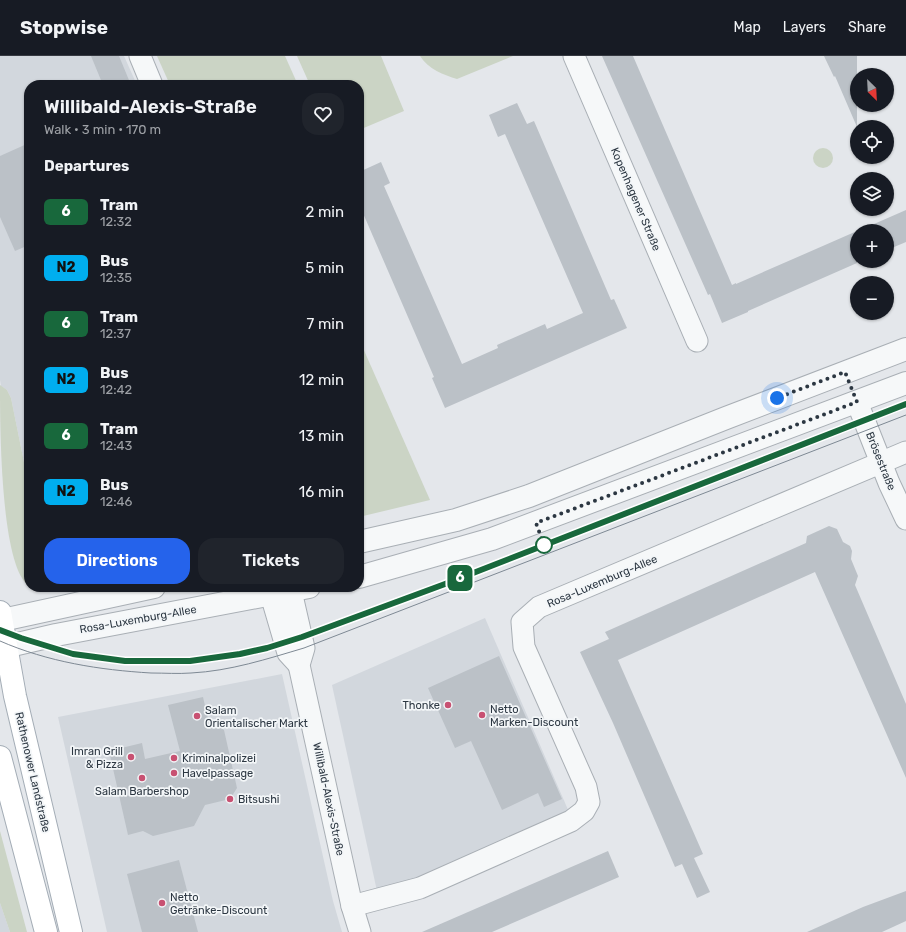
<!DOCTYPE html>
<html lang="en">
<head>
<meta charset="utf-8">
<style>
	body { margin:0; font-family:Rubik,sans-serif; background:#20242c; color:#f1f3f6; height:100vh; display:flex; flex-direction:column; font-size:15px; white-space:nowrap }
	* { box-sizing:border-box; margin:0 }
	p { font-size:13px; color:#9ea1a6 }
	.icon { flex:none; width:22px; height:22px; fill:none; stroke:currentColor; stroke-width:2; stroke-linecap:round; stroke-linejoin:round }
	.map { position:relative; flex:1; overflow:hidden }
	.side { position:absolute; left:24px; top:24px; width:340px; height:512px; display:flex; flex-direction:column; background:#171b24; border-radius:16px; box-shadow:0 1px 3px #0004 }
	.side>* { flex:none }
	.badge { padding:0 8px; border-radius:6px; font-size:14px; line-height:26px }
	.needle { width:26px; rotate:156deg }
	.buttons { position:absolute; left:850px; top:12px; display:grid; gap:8px }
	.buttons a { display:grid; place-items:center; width:44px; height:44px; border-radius:50%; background:#171b24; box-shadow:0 1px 3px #0004; font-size:20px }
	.you { position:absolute; width:20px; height:20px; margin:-10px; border:3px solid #fff; border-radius:50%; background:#1a73e8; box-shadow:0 0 0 6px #1a73e833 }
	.map>.badge { position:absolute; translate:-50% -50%; box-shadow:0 0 0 2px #fff }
	h2 { padding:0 20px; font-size:15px; line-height:36px }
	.round { display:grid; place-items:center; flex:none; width:42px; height:42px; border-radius:16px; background:#20242c }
	.head { display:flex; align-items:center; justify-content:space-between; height:68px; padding:0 20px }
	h1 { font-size:19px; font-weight:600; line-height:30px }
	.action { display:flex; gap:8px; margin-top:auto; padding:8px 20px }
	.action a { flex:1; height:46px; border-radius:16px; background:#2563eb; color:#fff; font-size:16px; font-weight:600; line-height:46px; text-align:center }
	.action a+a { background:#20242c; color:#f1f3f6 }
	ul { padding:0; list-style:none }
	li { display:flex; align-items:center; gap:12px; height:56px; padding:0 20px }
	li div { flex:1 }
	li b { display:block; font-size:15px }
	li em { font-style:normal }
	li .badge { min-width:44px; font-weight:700; text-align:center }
	header { display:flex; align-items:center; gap:24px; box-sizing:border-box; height:56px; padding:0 20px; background:#171b24; border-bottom:1px solid #363941 }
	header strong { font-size:19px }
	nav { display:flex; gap:22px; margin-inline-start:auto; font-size:14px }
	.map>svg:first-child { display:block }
	.built { fill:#d2d7dd }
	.green { fill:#cbd4c5 }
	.building { fill:#bbc1c7 }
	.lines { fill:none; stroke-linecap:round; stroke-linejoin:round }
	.minor-casing { stroke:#a9afb5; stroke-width:23 }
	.tertiary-casing { stroke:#a9afb5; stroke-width:24 }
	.primary-casing { stroke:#a4adb6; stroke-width:24 }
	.minor { stroke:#f6f8f9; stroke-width:21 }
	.tertiary { stroke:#f6f8f9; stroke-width:22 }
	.primary { stroke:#fff; stroke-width:22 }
	.tram { stroke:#7e8994; stroke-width:1 }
	.line-casing { stroke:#fff; stroke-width:9 }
	.line { stroke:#18683c; stroke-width:6 }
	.walk { stroke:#2c3742; stroke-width:4; stroke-dasharray:0 7.2 }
	.stop-dot { fill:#fff; stroke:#18683c; stroke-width:2 }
	.poi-dot { fill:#c85172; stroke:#f3f6f8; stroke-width:1.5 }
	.labels { text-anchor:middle; stroke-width:3.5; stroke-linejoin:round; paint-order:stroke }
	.street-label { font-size:11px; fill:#2c3742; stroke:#f3f6f8 }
	.poi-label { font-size:11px; fill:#2c3742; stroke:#f3f6f8; text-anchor:start }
</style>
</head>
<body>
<header>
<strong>Stopwise</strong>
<nav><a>Map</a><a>Layers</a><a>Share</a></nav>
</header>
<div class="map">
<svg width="906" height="876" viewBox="0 0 906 876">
	<rect width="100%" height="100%" fill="#e4e7eb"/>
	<!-- built -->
	<g class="built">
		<polygon points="0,0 124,0 137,29 29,29 29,431 11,342 7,334 1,330 0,324"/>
		<polygon points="485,562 569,756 427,820 377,835 332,629"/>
		<polygon points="282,618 333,845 342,876 107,876 58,661"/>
		<polygon points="0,847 10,876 0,876"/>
	</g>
	<!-- green -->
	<g class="green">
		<polygon points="157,0 285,0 298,29 170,29"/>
		<polygon points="297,0 381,0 404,55 359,74 359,29 310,29"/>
		<path d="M420 0H513L457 23C444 19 428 13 420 0Z"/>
		<circle cx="823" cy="102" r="10"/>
		<polygon points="359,283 430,444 359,461"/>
		<path d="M0 329 7 334 11 342 29 431V530C0 511 0 367 0 329Z"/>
		<path d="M31 531H63C53 533 41 536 31 531Z"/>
		<polygon points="0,775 27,876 10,876 0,847"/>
	</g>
	<!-- building -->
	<g class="building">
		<polygon points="91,0 119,0 131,29 103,29"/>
		<polygon points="602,0 633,0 732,229 736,227 736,228 857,175 857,207 748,255 748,256 722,267 710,238 708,239"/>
		<polygon points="824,0 857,0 857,71 835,20 834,21"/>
		<polygon points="517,47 527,68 534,65 611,244 614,243 627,272 445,352 432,322 434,321 359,148 359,116 381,106 390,127 384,130 462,308 498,292 497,289 545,268 547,273 583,257 505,78 498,81 489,59"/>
		<polygon points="29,87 29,189 15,195 0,161 0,100"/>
		<polygon points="906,154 906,186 887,194 887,175 858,175"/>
		<polygon points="829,470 837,473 843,486 850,490 852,495 851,503 858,520 855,529 906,648 906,722 815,516 618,604 703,798 694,802 710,836 697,842 682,808 675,811 613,667 580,596 609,583 605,576 806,487 807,480"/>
		<polygon points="499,600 562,743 544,751 538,737 502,754 471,685 455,692 428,632"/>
		<polygon points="203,641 208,663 224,674 237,732 230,743 205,749 194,770 153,780 143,775 128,779 109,695 142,687 145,703 180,695 168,649"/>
		<polygon points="608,795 619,821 492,876 422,876"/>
		<polygon points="179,804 198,876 142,876 127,818"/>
		<polygon points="906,835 906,865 882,876 807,876 863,851"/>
	</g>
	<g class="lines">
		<defs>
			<g id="minor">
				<polyline points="140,0 152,29"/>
				<polyline points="574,0 697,285"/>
				<polyline points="857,346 889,427 906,463"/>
				<polyline points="291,535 304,592 299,609 352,850 360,876"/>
				<polyline points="271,539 288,597 299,609"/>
				<polyline points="352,850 420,832 571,765 584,755 589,746 586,731 524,591 522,566 539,551 906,396"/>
			</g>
			<g id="tertiary">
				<polyline points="359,486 456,464 529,440 726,362 906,293"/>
				<polyline points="359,521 492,483 906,327"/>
				<polyline points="0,566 2,564 154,531"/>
				<polyline points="0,592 56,579 309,531"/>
			</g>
			<g id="primary">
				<polyline points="0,556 15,640 71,876"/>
				<polyline points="0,701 46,876"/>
			</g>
		</defs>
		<!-- minor casing -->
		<use href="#minor" class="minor-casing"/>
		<!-- tertiary casing -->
		<use href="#tertiary" class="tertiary-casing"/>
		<!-- primary casing -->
		<use href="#primary" class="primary-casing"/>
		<!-- minor -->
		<use href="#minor" class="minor"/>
		<!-- tertiary -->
		<use href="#tertiary" class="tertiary"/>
		<!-- primary -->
		<use href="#primary" class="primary"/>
		<!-- tram -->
		<g class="tram">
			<path d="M0 574C61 599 122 609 188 605 251 601 310 579 368 557 409 542 449 526 489 510 628 456 767 403 906 348"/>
			<path d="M0 585C48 606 100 614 151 617 165 617 178 618 191 617 230 615 267 603 304 592L906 359"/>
		</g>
	</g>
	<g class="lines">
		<defs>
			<polyline id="line" points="0,574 21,582 73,598 125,605 190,605 240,598 267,592 302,581 445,528 906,348"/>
		</defs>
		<!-- line casing -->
		<use href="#line" class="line-casing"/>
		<!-- line -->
		<use href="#line" class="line"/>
		<!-- walk -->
		<polyline class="walk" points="544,489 536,467 857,346 845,316 777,342"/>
	</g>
	<!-- markers -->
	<circle class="stop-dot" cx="544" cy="489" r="8"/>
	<g class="poi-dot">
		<circle cx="448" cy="649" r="4"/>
		<circle cx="482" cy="659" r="4"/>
		<circle cx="197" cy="660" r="4"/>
		<circle cx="131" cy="701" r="4"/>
		<circle cx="174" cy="702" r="4"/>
		<circle cx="174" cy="717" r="4"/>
		<circle cx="142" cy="722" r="4"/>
		<circle cx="230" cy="743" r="4"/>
		<circle cx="162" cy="847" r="4"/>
	</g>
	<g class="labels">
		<!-- street labels -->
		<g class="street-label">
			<text transform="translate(636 143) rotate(67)" y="4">Kopenhagener Straße</text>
			<text transform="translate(881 405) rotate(68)" y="4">Brösestraße</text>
			<text transform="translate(602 525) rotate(-23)" y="4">Rosa-Luxemburg-Allee</text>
			<text transform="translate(138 563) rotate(-10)" y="4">Rosa-Luxemburg-Allee</text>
			<text transform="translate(33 716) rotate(77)" y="4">Rathenower Landstraße</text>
			<text transform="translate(329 743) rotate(78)" y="4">Willibald-Alexis-Straße</text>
		</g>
		<!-- poi labels -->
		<g class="poi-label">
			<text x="440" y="653" text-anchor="end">Thonke</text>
			<text x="490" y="657">Netto<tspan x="490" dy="13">Marken-Discount</tspan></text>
			<text x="205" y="658">Salam<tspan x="205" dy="13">Orientalischer Markt</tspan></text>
			<text x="123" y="699" text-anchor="end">Imran Grill<tspan x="123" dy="13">&amp; Pizza</tspan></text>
			<text x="182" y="706">Kriminalpolizei</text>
			<text x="182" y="721">Havelpassage</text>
			<text x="142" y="739" text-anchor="middle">Salam Barbershop</text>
			<text x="238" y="747">Bitsushi</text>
			<text x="170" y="845">Netto<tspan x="170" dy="13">Getränke-Discount</tspan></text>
		</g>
	</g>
</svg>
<div class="buttons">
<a><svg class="needle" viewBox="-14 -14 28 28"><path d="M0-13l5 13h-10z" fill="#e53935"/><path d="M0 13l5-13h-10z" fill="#9ea1a6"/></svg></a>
<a><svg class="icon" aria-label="locate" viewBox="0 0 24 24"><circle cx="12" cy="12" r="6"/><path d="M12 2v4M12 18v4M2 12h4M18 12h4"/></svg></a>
<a><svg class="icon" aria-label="layers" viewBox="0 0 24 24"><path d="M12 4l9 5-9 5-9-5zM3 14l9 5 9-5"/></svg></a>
<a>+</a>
<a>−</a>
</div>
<div class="you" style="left:777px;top:342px"></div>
<b class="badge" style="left:460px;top:522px;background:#18683c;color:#fff">6</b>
<section class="side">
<div class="head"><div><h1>Willibald-Alexis-Straße</h1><p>Walk · 3 min · 170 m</p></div><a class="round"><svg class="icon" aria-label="heart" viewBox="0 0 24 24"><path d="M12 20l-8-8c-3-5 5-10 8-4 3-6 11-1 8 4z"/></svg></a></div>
<h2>Departures</h2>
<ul>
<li><span class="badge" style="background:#18683c;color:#fff">6</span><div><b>Tram</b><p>12:32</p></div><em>2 min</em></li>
<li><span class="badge" style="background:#00aeef;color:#111">N2</span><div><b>Bus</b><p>12:35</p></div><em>5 min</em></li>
<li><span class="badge" style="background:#18683c;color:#fff">6</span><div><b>Tram</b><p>12:37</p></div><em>7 min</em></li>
<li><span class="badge" style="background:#00aeef;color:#111">N2</span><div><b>Bus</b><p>12:42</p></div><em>12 min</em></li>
<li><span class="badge" style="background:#18683c;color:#fff">6</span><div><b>Tram</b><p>12:43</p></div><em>13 min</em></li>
<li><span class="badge" style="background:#00aeef;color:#111">N2</span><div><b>Bus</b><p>12:46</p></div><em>16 min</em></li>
</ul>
<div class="action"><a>Directions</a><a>Tickets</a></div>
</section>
</div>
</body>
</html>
